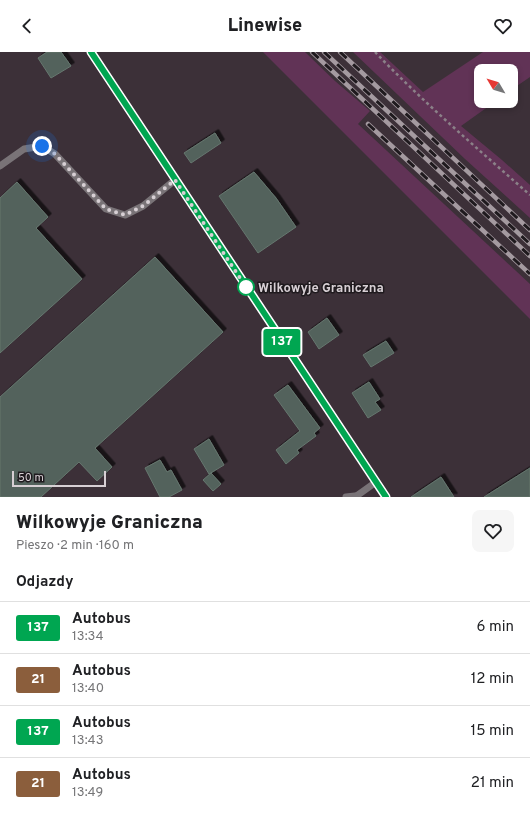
<!DOCTYPE html>
<html lang="pl">
<head>
<meta charset="utf-8">
<style>
	body { margin:0; font-family:Overpass,sans-serif; background:#f6f6f6; color:#202124; height:100vh; display:flex; flex-direction:column; font-size:15px; white-space:nowrap }
	* { box-sizing:border-box; margin:0 }
	p { font-size:13px; color:#757577 }
	.icon { flex:none; width:22px; height:22px; fill:none; stroke:currentColor; stroke-width:2; stroke-linecap:round; stroke-linejoin:round }
	.map { position:relative; height:445px; overflow:hidden }
	.sheet { display:flex; flex-direction:column; background:#fff; flex:1 }
	.sheet>* { flex:none }
	.badge { padding:0 8px; border-radius:3px; font-size:14px; line-height:26px }
	.needle { width:26px; rotate:308deg }
	.buttons { position:absolute; left:474px; top:12px; display:grid; gap:8px }
	.buttons a { display:grid; place-items:center; width:44px; height:44px; border-radius:8px; background:#fff; box-shadow:0 2px 6px #0003; font-size:20px }
	.scale { position:absolute; left:12px; bottom:10px; width:94px; box-sizing:border-box; padding-left:4px; border:2px solid #d7cfd4; border-top:0; font-size:11px; line-height:14px; white-space:nowrap; color:#d7cfd4; -webkit-text-stroke:3px #1f1a1e; paint-order:stroke }
	.you { position:absolute; width:20px; height:20px; margin:-10px; border:3px solid #fff; border-radius:50%; background:#1a73e8; box-shadow:0 0 0 6px #1a73e833 }
	.map>.badge { position:absolute; translate:-50% -50%; box-shadow:0 0 0 2px #fff }
	h2 { padding:0 16px; font-size:15px; line-height:36px }
	.round { display:grid; place-items:center; flex:none; width:42px; height:42px; border-radius:8px; background:#f6f6f6 }
	.summary { display:flex; align-items:center; justify-content:space-between; height:68px; padding:0 16px }
	h1 { font-size:19px; font-weight:800; line-height:30px }
	ul { padding:0; list-style:none }
	li { display:flex; align-items:center; gap:12px; height:52px; padding:0 16px; border-top:1px solid #e0e0e0 }
	li div { flex:1 }
	li b { display:block; font-size:15px }
	li em { font-style:normal }
	li .badge { min-width:44px; font-weight:700; text-align:center }
	header { display:flex; justify-content:space-between; align-items:center; height:52px; padding:0 16px; background:#fff; font-size:18px; font-weight:800 }
	.map>svg:first-child { display:block }
	.green { fill:#613356 }
	.building { fill:#52625b; stroke:#66776f; filter:url(#shadow) }
	.lines { fill:none; stroke-linecap:round; stroke-linejoin:round }
	.path { stroke:#8b8188; stroke-width:2.5; stroke-dasharray:3 3; stroke-linecap:butt }
	.service { stroke:#797377; stroke-width:7 }
	.tertiary { stroke:#797377; stroke-width:8 }
	.rail-casing { stroke:#a49aa0; stroke-width:4.5 }
	.rail { stroke:#1f1a1e; stroke-width:3; stroke-dasharray:9; stroke-linecap:butt }
	.line-casing { stroke:#fff; stroke-width:9 }
	.line { stroke:#00a651; stroke-width:6 }
	.walk { stroke:#d7cfd4; stroke-width:4; stroke-dasharray:0 7.2 }
	.stop-dot { fill:#fff; stroke:#00a651; stroke-width:2 }
	.labels { text-anchor:middle; stroke-width:3; stroke-linejoin:round; paint-order:stroke }
	.stop-label { font-size:13px; font-weight:bold; fill:#d7cfd4; stroke:#1f1a1e; text-anchor:start }
</style>
</head>
<body>
<header><svg class="icon" aria-label="back" viewBox="0 0 24 24"><path d="M15 5l-7 7 7 7"/></svg>Linewise<svg class="icon" aria-label="heart" viewBox="0 0 24 24"><path d="M12 20l-8-8c-3-5 5-10 8-4 3-6 11-1 8 4z"/></svg></header>
<div class="map">
<svg width="530" height="445" viewBox="0 0 530 445">
	<defs>
		<filter id="shadow"><feDropShadow dx="3.5" dy="-3.5" stdDeviation="0" flood-color="#0009"/></filter>
	</defs>
	<rect width="100%" height="100%" fill="#3c3038"/>
	<!-- green -->
	<g class="green">
		<polygon points="263,0 305,0 335,29 370,59 358,72 530,232 530,267"/>
		<polygon points="353,0 380,0 423,40 483,0 530,0 530,25 511,38 511,19 481,19 481,49 496,49 461,74 502,108 530,133 530,166 465,107"/>
	</g>
	<!-- building -->
	<g class="building">
		<polygon points="47,0 61,0 71,14 51,26 38,6"/>
		<polygon points="215,81 221,91 191,111 184,101"/>
		<polygon points="254,120 276,146 296,175 258,201 219,144"/>
		<polygon points="17,130 48,165 36,176 82,227 0,301 0,146"/>
		<polygon points="155,205 223,280 95,396 112,415 97,429 79,410 41,445 0,445 0,345"/>
		<polygon points="327,266 339,283 319,297 308,280"/>
		<polygon points="386,289 394,301 371,315 363,303"/>
		<polygon points="369,330 380,347 375,350 381,358 368,366 352,341"/>
		<polygon points="288,333 320,376 314,381 316,384 297,398 299,401 286,412 276,398 300,379 274,343"/>
		<polygon points="209,387 224,413 209,422 194,397"/>
		<polygon points="160,408 167,420 171,418 182,438 169,445 160,445 145,416"/>
		<polygon points="530,416 530,445 484,445"/>
		<polygon points="211,421 221,432 213,439 203,428"/>
		<polygon points="441,425 454,445 411,445"/>
	</g>
	<g class="lines">
		<!-- path -->
		<path class="path" d="M375 0C424 51 478 97 530 143"/>
		<!-- service -->
		<g class="service">
			<polyline points="0,114 24,97 42,94 55,102 106,157 125,163 143,154 175,128"/>
			<polyline points="346,445 355,444"/>
			<polyline points="355,445 376,430"/>
		</g>
		<!-- tertiary -->
		<polyline class="tertiary" points="91,0 386,445"/>
		<defs>
			<g id="rail">
				<polyline points="312,0 530,204"/>
				<polyline points="324,0 530,192"/>
				<polyline points="340,0 530,178"/>
				<polyline points="368,72 530,222"/>
			</g>
		</defs>
		<!-- rail casing -->
		<use href="#rail" class="rail-casing"/>
		<!-- rail -->
		<use href="#rail" class="rail"/>
	</g>
	<g class="lines">
		<defs>
			<polyline id="line" points="91,0 386,445"/>
		</defs>
		<!-- line casing -->
		<use href="#line" class="line-casing"/>
		<!-- line -->
		<use href="#line" class="line"/>
		<!-- walk -->
		<polyline class="walk" points="42,94 55,102 106,157 125,163 143,154 175,128 246,235"/>
	</g>
	<!-- markers -->
	<circle class="stop-dot" cx="246" cy="235" r="8"/>
	<g class="labels">
		<!-- stop labels -->
		<g class="stop-label">
			<text x="258" y="240">Wilkowyje Graniczna</text>
		</g>
	</g>
</svg>
<div class="buttons">
<a><svg class="needle" viewBox="-14 -14 28 28"><path d="M0-13l5 13h-10z" fill="#e53935"/><path d="M0 13l5-13h-10z" fill="#757577"/></svg></a>
</div>
<div class="scale">50 m</div>
<div class="you" style="left:42px;top:94px"></div>
<b class="badge" style="left:282px;top:290px;background:#00a651;color:#fff">137</b>
</div>
<section class="sheet">
<div class="summary"><div><h1>Wilkowyje Graniczna</h1><p>Pieszo · 2 min · 160 m</p></div><a class="round"><svg class="icon" aria-label="heart" viewBox="0 0 24 24"><path d="M12 20l-8-8c-3-5 5-10 8-4 3-6 11-1 8 4z"/></svg></a></div>
<h2>Odjazdy</h2>
<ul>
<li><span class="badge" style="background:#00a651;color:#fff">137</span><div><b>Autobus</b><p>13:34</p></div><em>6 min</em></li>
<li><span class="badge" style="background:#8b5e3c;color:#fff">21</span><div><b>Autobus</b><p>13:40</p></div><em>12 min</em></li>
<li><span class="badge" style="background:#00a651;color:#fff">137</span><div><b>Autobus</b><p>13:43</p></div><em>15 min</em></li>
<li><span class="badge" style="background:#8b5e3c;color:#fff">21</span><div><b>Autobus</b><p>13:49</p></div><em>21 min</em></li>
</ul>
</section>
</body>
</html>
